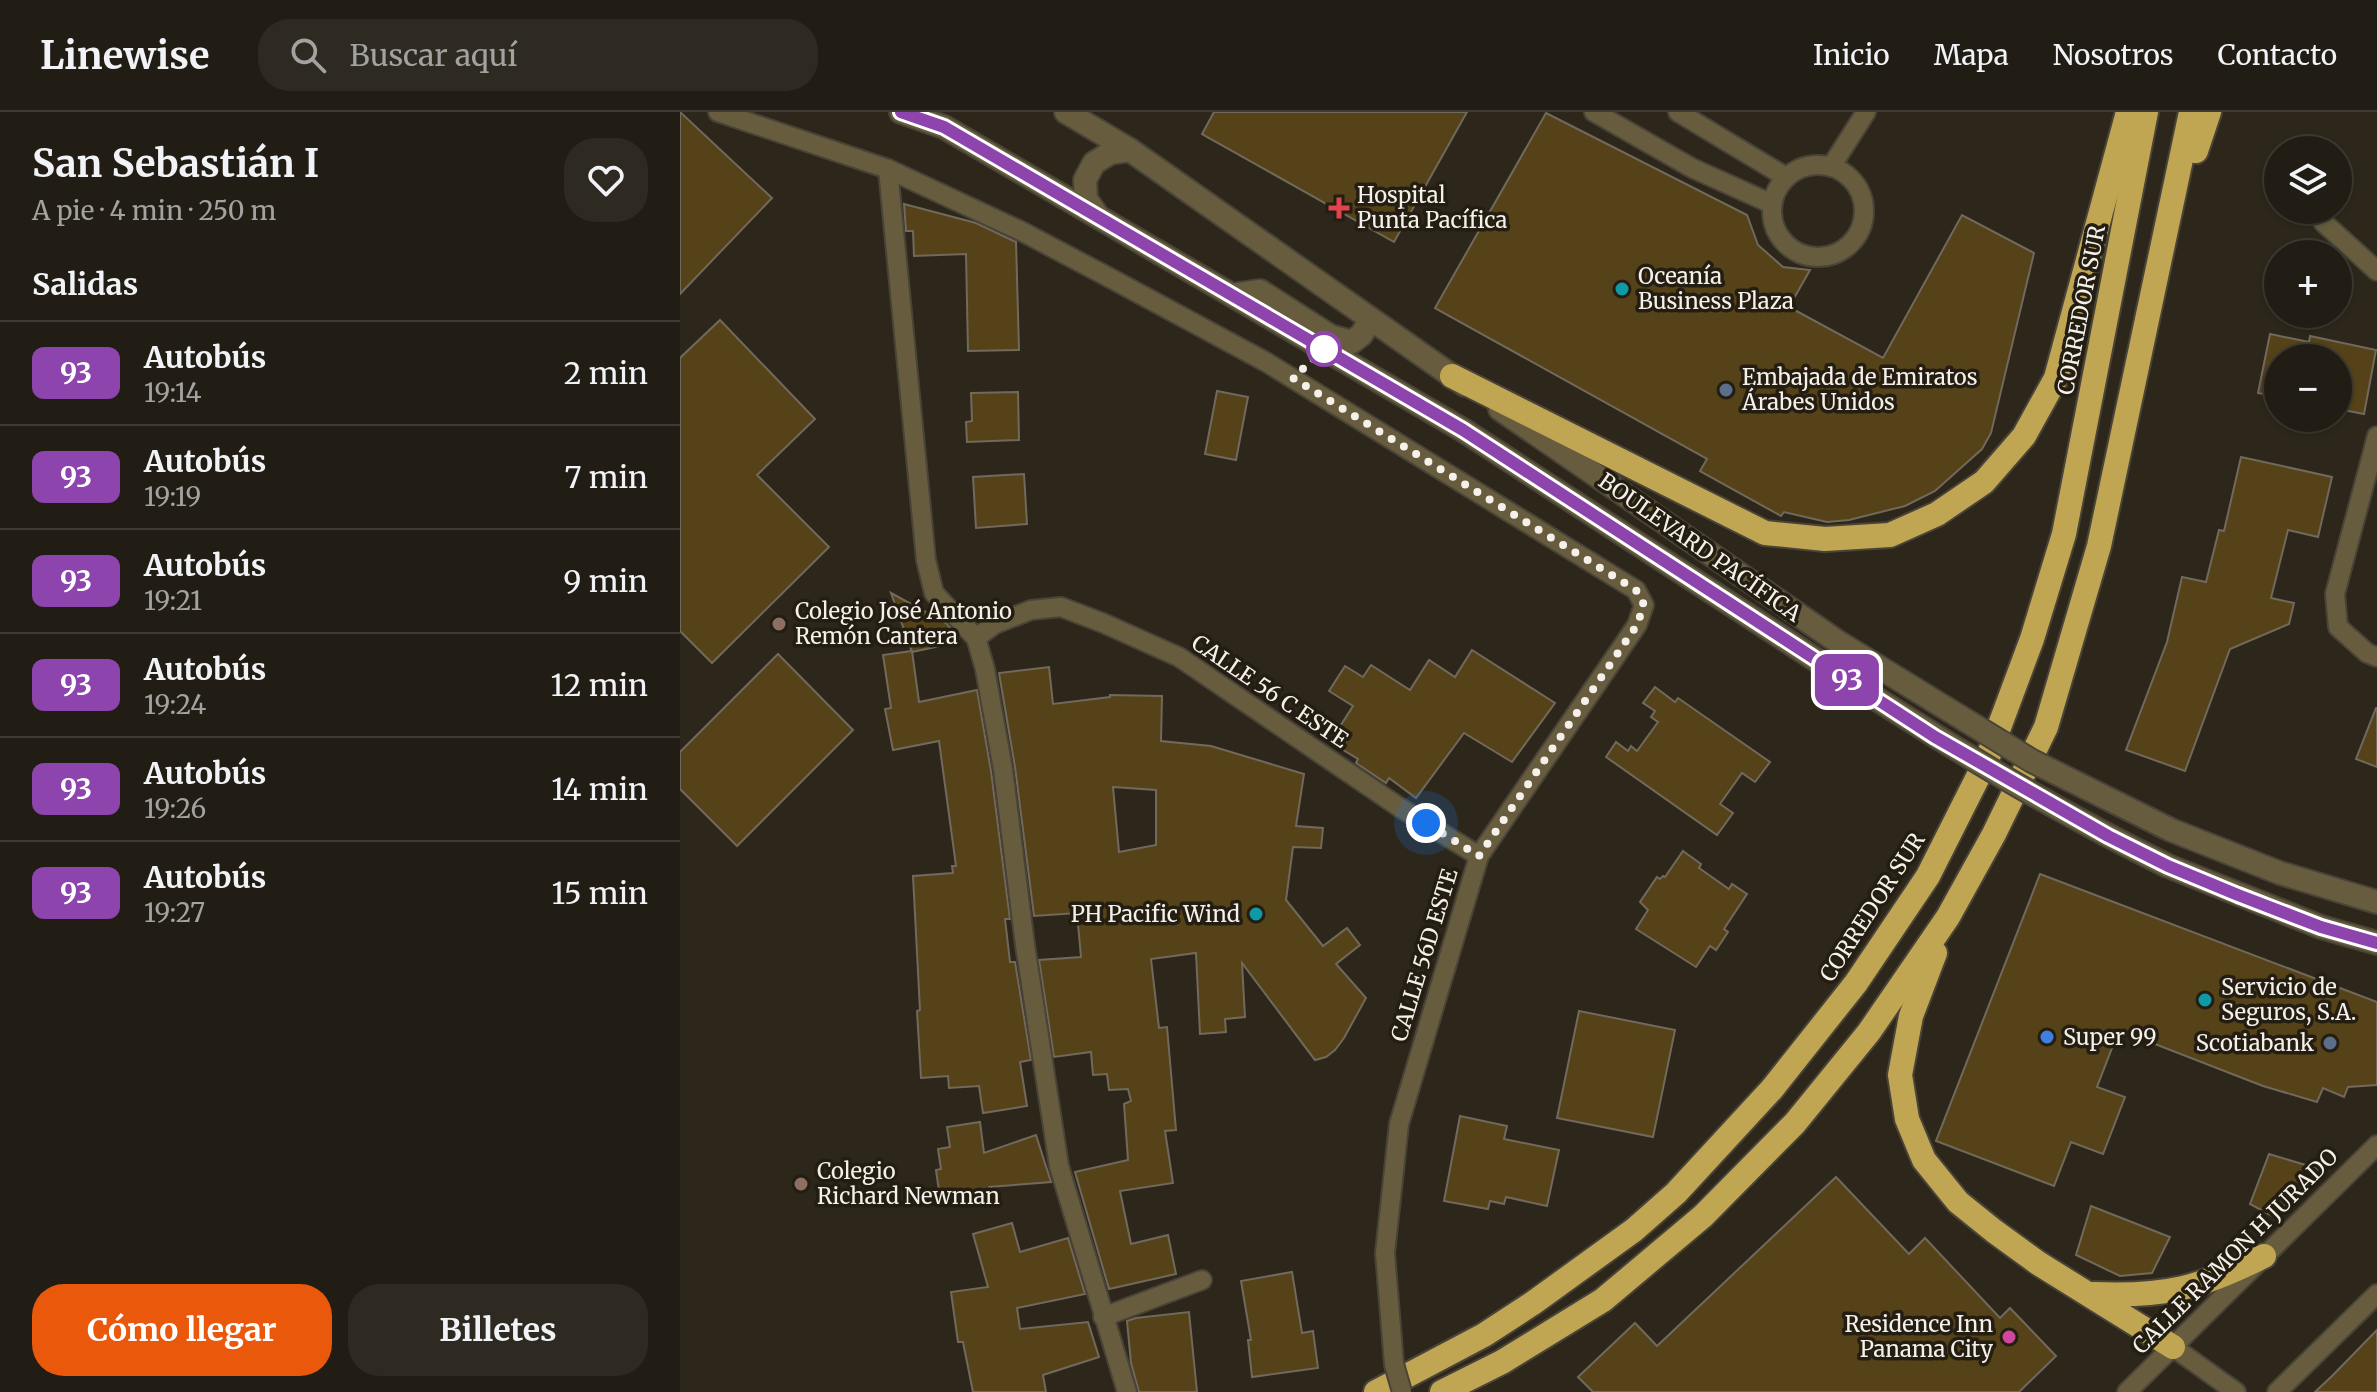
<!DOCTYPE html>
<html lang="es">
<head>
<meta charset="utf-8">
<style>
	body { margin:0; font-family:Merriweather,serif; background:#2e2a22; color:#f1f3f6; height:100vh; display:flex; flex-direction:column; font-size:30px; white-space:nowrap }
	* { box-sizing:border-box; margin:0 }
	p { font-size:26px; color:#a2a2a0 }
	.icon { flex:none; width:44px; height:44px; fill:none; stroke:currentColor; stroke-width:2; stroke-linecap:round; stroke-linejoin:round }
	.map { position:relative; flex:1; overflow:hidden }
	.sheet { display:flex; flex-direction:column; background:#221d14; width:680px }
	.sheet>* { flex:none }
	.badge { padding:0 16px; border-radius:12px; font-size:28px; line-height:52px }
	.buttons { position:absolute; left:1584px; top:24px; display:grid; gap:16px }
	.buttons a { display:grid; place-items:center; width:88px; height:88px; border-radius:50%; background:#221d14; box-shadow:0 2px 6px #0004,0 0 0 2px #3f3b34; font-size:40px }
	.you { position:absolute; width:40px; height:40px; margin:-20px; border:6px solid #fff; border-radius:50%; background:#1a73e8; box-shadow:0 0 0 12px #1a73e833 }
	.map>.badge { position:absolute; translate:-50% -50%; box-shadow:0 0 0 4px #fff }
	h2 { padding:0 32px; font-size:30px; line-height:72px }
	.round { display:grid; place-items:center; flex:none; width:84px; height:84px; border-radius:32px; background:#2e2a22 }
	.summary { display:flex; align-items:center; justify-content:space-between; height:136px; padding:0 32px }
	h1 { font-size:38px; font-weight:700; line-height:60px }
	.button { display:flex; gap:16px; margin-top:auto; padding:16px 32px }
	.button a { flex:1; height:92px; border-radius:32px; background:#ea580c; color:#fff; font-size:32px; font-weight:700; line-height:92px; text-align:center }
	.button a+a { background:#2e2a22; color:#f1f3f6 }
	ul { padding:0; list-style:none }
	li { display:flex; align-items:center; gap:24px; height:104px; padding:0 32px; border-top:2px solid #3f3b34 }
	li div { flex:1 }
	li b { display:block; font-size:30px }
	li em { font-style:normal }
	li .badge { min-width:88px; font-weight:700; text-align:center }
	header { display:flex; align-items:center; gap:48px; box-sizing:border-box; height:112px; padding:0 40px; background:#221d14; border-bottom:2px solid #3f3b34 }
	header strong { font-size:38px }
	nav { display:flex; gap:44px; margin-inline-start:auto; font-size:28px }
	.search { width:560px; height:72px; background:#2e2a22; display:flex; align-items:center; gap:20px; box-sizing:border-box; padding:0 28px; border-radius:32px; color:#a2a2a0; font-size:30px }
	main { display:flex; flex:1; min-height:0 }
	.map>svg:first-child { display:block }
	.building { fill:#564218; stroke:#70695c; stroke-width:2; fill-rule:evenodd }
	.lines { fill:none; stroke-linecap:round; stroke-linejoin:round }
	.minor-casing { stroke:#494338; stroke-width:22 }
	.tertiary-casing { stroke:#494338; stroke-width:26 }
	.motorway-casing { stroke:#494338; stroke-width:28 }
	.minor { stroke:#675d3e; stroke-width:18 }
	.tertiary { stroke:#675d3e; stroke-width:22 }
	.motorway { stroke:#c0a653; stroke-width:24 }
	.minor-bridge-casing { stroke:#494338; stroke-width:22; stroke-linecap:butt }
	.tertiary-bridge-casing { stroke:#494338; stroke-width:26; stroke-linecap:butt }
	.minor-bridge { stroke:#675d3e; stroke-width:18 }
	.tertiary-bridge { stroke:#675d3e; stroke-width:22 }
	.line-casing { stroke:#fff; stroke-width:18 }
	.line { stroke:#8e44ad; stroke-width:12 }
	.walk { stroke:#f5f1ea; stroke-width:8; stroke-dasharray:0 14.4 }
	.health-dot { fill:#e0444e; stroke:#231d12; stroke-width:3 }
	.culture-dot { fill:#0f9aa8; stroke:#231d12; stroke-width:3 }
	.stop-dot { fill:#fff; stroke:#8e44ad; stroke-width:4 }
	.service-dot { fill:#5c6f8a; stroke:#231d12; stroke-width:3 }
	.education-dot { fill:#8d6e63; stroke:#231d12; stroke-width:3 }
	.shop-dot { fill:#3f7fe0; stroke:#231d12; stroke-width:3 }
	.hotel-dot { fill:#d1479c; stroke:#231d12; stroke-width:3 }
	.labels { text-anchor:middle; stroke-width:7; stroke-linejoin:round; paint-order:stroke }
	.poi-label { font-size:22px; fill:#f5f1ea; stroke:#231d12; text-anchor:start }
	.street-label { font-size:22px; fill:#f5f1ea; stroke:#231d12 }
</style>
</head>
<body>
<header>
<strong>Linewise</strong>
<div class="search"><svg class="icon" aria-label="search" viewBox="0 0 24 24"><circle cx="10" cy="10" r="6"/><path d="M15 15l6 6"/></svg>Buscar aquí</div>
<nav><a>Inicio</a><a>Mapa</a><a>Nosotros</a><a>Contacto</a></nav>
</header>
<main>
<section class="sheet">
<div class="summary"><div><h1>San Sebastián I</h1><p>A pie · 4 min · 250 m</p></div><a class="round"><svg class="icon" aria-label="heart" viewBox="0 0 24 24"><path d="M12 20l-8-8c-3-5 5-10 8-4 3-6 11-1 8 4z"/></svg></a></div>
<h2>Salidas</h2>
<ul>
<li><span class="badge" style="background:#8e44ad;color:#fff">93</span><div><b>Autobús</b><p>19:14</p></div><em>2 min</em></li>
<li><span class="badge" style="background:#8e44ad;color:#fff">93</span><div><b>Autobús</b><p>19:19</p></div><em>7 min</em></li>
<li><span class="badge" style="background:#8e44ad;color:#fff">93</span><div><b>Autobús</b><p>19:21</p></div><em>9 min</em></li>
<li><span class="badge" style="background:#8e44ad;color:#fff">93</span><div><b>Autobús</b><p>19:24</p></div><em>12 min</em></li>
<li><span class="badge" style="background:#8e44ad;color:#fff">93</span><div><b>Autobús</b><p>19:26</p></div><em>14 min</em></li>
<li><span class="badge" style="background:#8e44ad;color:#fff">93</span><div><b>Autobús</b><p>19:27</p></div><em>15 min</em></li>
</ul>
<div class="button"><a>Cómo llegar</a><a>Billetes</a></div>
</section>
<div class="map">
<svg width="1697" height="1280" viewBox="0 0 1697 1280">
	<rect width="100%" height="100%" fill="#2d271b"/>
	<!-- building -->
	<g class="building">
		<polygon points="0,0 92,86 0,182"/>
		<polygon points="534,0 787,0 714,130 522,22"/>
		<polygon points="866,1 1067,103 1078,133 1103,155 1130,158 1109,195 1203,246 1282,103 1354,141 1311,321 1302,337 1255,379 1225,394 1169,408 1147,410 1104,400 1101,404 1020,359 1027,347 755,196"/>
		<polygon points="224,92 296,111 336,130 339,238 288,239 286,142 234,144 233,119 226,119"/>
		<polygon points="40,208 135,307 77,363 149,435 32,551 0,519 0,246"/>
		<polygon points="1590,222 1629,230 1630,224 1696,238 1684,302 1658,297 1658,246 1598,246 1598,285 1578,281"/>
		<polygon points="537,279 568,285 556,348 525,342"/>
		<polygon points="338,280 339,328 287,330 286,310 292,309 291,281"/>
		<polygon points="1561,345 1652,365 1638,425 1608,418 1591,486 1614,491 1609,512 1550,537 1505,659 1446,638 1487,530 1502,465 1526,470 1539,418 1544,419"/>
		<polygon points="344,362 347,412 296,416 293,365"/>
		<polygon points="211,481 266,511 278,524 279,530 232,540"/>
		<polygon points="792,538 875,591 832,650 784,621 736,686 709,666 706,671 676,651 678,647 650,630 673,594 649,579 665,554 683,565 691,553 730,578 749,548 775,565"/>
		<polygon points="232,539 239,590 297,578 311,659 330,807 325,807 330,850 335,850 351,948 340,950 347,994 303,1001 299,974 269,976 268,964 241,966 237,899 240,898 233,764 273,761 272,754 276,754 259,629 213,638 205,597 211,596 203,543"/>
		<polygon points="98,542 173,618 57,734 0,677 0,640"/>
		<path d="M369 555 373 592 430 585V583L482 584 481 629 531 634 624 662 616 714 643 716 641 736 613 735 606 788 643 834 667 816 680 833 656 852 686 886 664 926 655 938 646 945 635 948 562 851 565 905 545 907 546 920 520 922 516 841 471 847 479 916 487 915 496 1018 485 1019 493 1071 440 1079 451 1132 488 1123 496 1162 429 1177 395 1060 448 1048 444 992 451 989 448 977 429 978 427 962 413 963 411 940 374 945 359 848 401 845 397 801 354 804 335 655 319 561ZM433 675 476 678V733L439 740Z"/>
		<polygon points="975,575 995,590 998,586 1090,650 1075,670 1062,661 1040,692 1053,701 1037,723 926,645 936,630 948,639 951,634 957,639 978,610 971,605 975,599 963,591"/>
		<polygon points="1696,596 1697,596 1697,655 1676,647"/>
		<polygon points="1003,739 1021,752 1019,756 1049,777 1052,772 1067,782 1044,817 1048,820 1036,838 1030,834 1016,855 956,817 968,798 960,790 977,765 980,767 983,764 985,765"/>
		<polygon points="1360,762 1697,890 1697,973 1668,975 1664,985 1643,976 1637,990 1583,974 1439,918 1417,975 1445,985 1423,1042 1391,1030 1374,1074 1256,1029"/>
		<polygon points="899,899 995,918 973,1025 877,1006"/>
		<polygon points="780,1004 827,1014 824,1027 879,1038 867,1094 826,1085 824,1092 810,1089 808,1097 764,1089"/>
		<polygon points="300,1010 304,1041 356,1023 371,1070 309,1075 309,1078 260,1086 256,1058 261,1057 258,1037 270,1035 267,1015"/>
		<polygon points="1589,1042 1639,1057 1594,1105 1570,1092"/>
		<polygon points="1156,1065 1229,1142 1245,1126 1320,1206 1330,1196 1376,1244 1339,1280 913,1280 898,1265 955,1211 977,1234"/>
		<polygon points="1411,1094 1490,1125 1472,1161 1440,1164 1396,1143"/>
		<polygon points="332,1111 340,1140 388,1126 405,1182 337,1196 340,1217 408,1210 419,1245 363,1263 366,1280 293,1280 283,1230 278,1230 271,1180 308,1175 293,1122"/>
		<polygon points="612,1160 622,1221 633,1219 638,1256 572,1265 568,1228 571,1228 561,1169"/>
		<polygon points="509,1200 517,1280 459,1280 451,1251 447,1209 456,1206"/>
		<polygon points="1697,1218 1697,1280 1635,1280 1652,1264"/>
	</g>
	<g class="lines">
		<defs>
			<g id="minor">
				<polyline points="38,0 208,57 341,119 432,167 586,250 956,478 964,493 957,513 799,744 719,1012 705,1141 714,1252"/>
				<polyline points="914,0 1012,56 1092,92"/>
				<polyline points="998,0 1106,65"/>
				<circle cx="1138" cy="99" r="46"/>
				<polyline points="1151,55 1186,0"/>
				<polyline points="208,57 246,448 254,481 296,526 305,557 323,657 345,833 379,1054 447,1280"/>
				<polyline points="1643,110 1697,159"/>
				<polyline points="1697,324 1655,482 1658,515 1687,541 1697,545"/>
				<polyline points="296,526 315,512 351,498 381,495 423,511 499,545 719,695 799,744"/>
				<polyline points="423,1205 522,1168"/>
				<polyline points="1493,1235 1556,1280"/>
				<polyline points="1447,1280 1697,1033"/>
				<polyline points="1597,1280 1697,1182"/>
			</g>
			<g id="tertiary">
				<polyline points="221,0 264,15 783,318 1141,551"/>
				<polyline points="386,0 450,38 785,273"/>
				<polyline points="417,103 406,87 405,68 414,51 430,41 450,38"/>
				<polyline points="552,183 580,179 650,224 672,230 681,223 691,208"/>
				<polyline points="820,297 1158,530"/>
				<polyline points="1491,718 1600,761 1697,790"/>
				<polyline points="1488,754 1641,815 1697,831"/>
			</g>
			<g id="motorway">
				<polyline points="1516,39 1529,0"/>
				<polyline points="772,264 1085,421 1145,427 1210,423 1257,402 1304,370 1344,324 1376,266 1448,0"/>
				<polyline points="1255,841 1231,904 1220,963 1227,1007 1244,1048 1278,1090 1314,1119 1358,1151 1493,1235"/>
				<path d="M1414 1182C1485 1185 1521 1176 1584 1144"/>
				<polyline points="696,1280 804,1223 853,1191 954,1118 996,1081 1092,977 1176,871 1248,764 1308,645 1352,527 1384,422 1466,0"/>
				<polyline points="762,1280 822,1250 923,1188 1023,1104 1115,1011 1189,920 1268,805 1314,722 1366,615 1419,434 1511,0"/>
			</g>
		</defs>
		<!-- minor casing -->
		<use href="#minor" class="minor-casing"/>
		<!-- tertiary casing -->
		<use href="#tertiary" class="tertiary-casing"/>
		<!-- motorway casing -->
		<use href="#motorway" class="motorway-casing"/>
		<!-- minor -->
		<use href="#minor" class="minor"/>
		<!-- tertiary -->
		<use href="#tertiary" class="tertiary"/>
		<!-- motorway -->
		<use href="#motorway" class="motorway"/>
		<defs>
			<polyline id="minor-bridge" points="714,1252 722,1280"/>
			<g id="tertiary-bridge">
				<polyline points="1158,530 1352,649 1491,718"/>
				<path d="M1141 551C1253 624 1367 695 1488 754"/>
			</g>
		</defs>
		<!-- minor-bridge casing -->
		<use href="#minor-bridge" class="minor-bridge-casing"/>
		<!-- tertiary-bridge casing -->
		<use href="#tertiary-bridge" class="tertiary-bridge-casing"/>
		<!-- minor-bridge -->
		<use href="#minor-bridge" class="minor-bridge"/>
		<!-- tertiary-bridge -->
		<use href="#tertiary-bridge" class="tertiary-bridge"/>
	</g>
	<g class="lines">
		<defs>
			<polyline id="line" points="221,0 264,15 783,318 1255,625 1428,724 1488,754 1558,783 1641,815 1697,831"/>
		</defs>
		<!-- line casing -->
		<use href="#line" class="line-casing"/>
		<!-- line -->
		<use href="#line" class="line"/>
		<!-- walk -->
		<polyline class="walk" points="644,237 613,266 956,478 964,493 957,513 799,744 746,711"/>
	</g>
	<!-- markers -->
	<path class="health-dot" d="M655 84h8v8h8v8h-8v8h-8v-8h-8v-8h8z"/>
	<g class="culture-dot">
		<circle cx="942" cy="177" r="8"/>
		<circle cx="576" cy="802" r="8"/>
		<circle cx="1525" cy="888" r="8"/>
	</g>
	<circle class="stop-dot" cx="644" cy="237" r="16"/>
	<g class="service-dot">
		<circle cx="1046" cy="278" r="8"/>
		<circle cx="1650" cy="931" r="8"/>
	</g>
	<g class="education-dot">
		<circle cx="99" cy="512" r="8"/>
		<circle cx="121" cy="1072" r="8"/>
	</g>
	<circle class="shop-dot" cx="1367" cy="925" r="8"/>
	<circle class="hotel-dot" cx="1329" cy="1225" r="8"/>
	<g class="labels">
		<!-- poi labels -->
		<g class="poi-label">
			<text x="677" y="91">Hospital<tspan x="677" dy="25">Punta Pacífica</tspan></text>
			<text x="958" y="172">Oceanía<tspan x="958" dy="25">Business Plaza</tspan></text>
			<text x="1062" y="273">Embajada de Emiratos<tspan x="1062" dy="25">Árabes Unidos</tspan></text>
			<text x="115" y="507">Colegio José Antonio<tspan x="115" dy="25">Remón Cantera</tspan></text>
			<text x="560" y="810" text-anchor="end">PH Pacific Wind</text>
			<text x="1541" y="883">Servicio de<tspan x="1541" dy="25">Seguros, S.A.</tspan></text>
			<text x="1383" y="933">Super 99</text>
			<text x="1634" y="939" text-anchor="end">Scotiabank</text>
			<text x="137" y="1067">Colegio<tspan x="137" dy="25">Richard Newman</tspan></text>
			<text x="1313" y="1220" text-anchor="end">Residence Inn<tspan x="1313" dy="25">Panama City</tspan></text>
		</g>
		<!-- street labels -->
		<g class="street-label">
			<text transform="translate(1401 198) rotate(-79)" y="8">CORREDOR SUR</text>
			<text transform="translate(1020 435) rotate(35)" y="8">BOULEVARD PACÍFICA</text>
			<text transform="translate(590 579) rotate(34)" y="8">CALLE 56 C ESTE</text>
			<text transform="translate(1192 795) rotate(-57)" y="8">CORREDOR SUR</text>
			<text transform="translate(744 843) rotate(-73)" y="8">CALLE 56D ESTE</text>
			<text transform="translate(1555 1139) rotate(-45)" y="8">CALLE RAMON H JURADO</text>
		</g>
	</g>
</svg>
<div class="buttons">
<a><svg class="icon" aria-label="layers" viewBox="0 0 24 24"><path d="M12 4l9 5-9 5-9-5zM3 14l9 5 9-5"/></svg></a>
<a>+</a>
<a>−</a>
</div>
<div class="you" style="left:746px;top:711px"></div>
<b class="badge" style="left:1167px;top:568px;background:#8e44ad;color:#fff">93</b>
</div>
</main>
</body>
</html>
